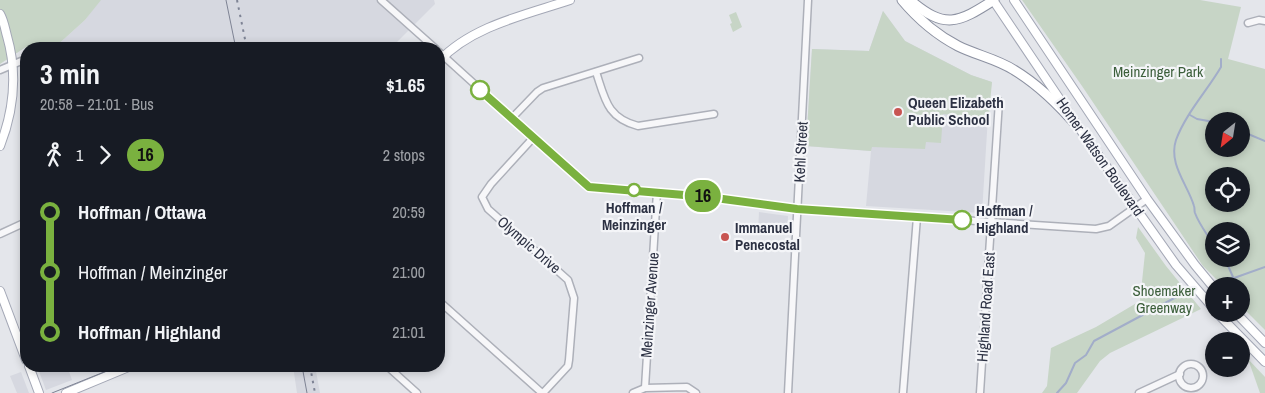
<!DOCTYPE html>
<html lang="en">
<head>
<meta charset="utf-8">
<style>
	body { margin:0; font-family:"Archivo Narrow",sans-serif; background:#242831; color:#f1f3f6; height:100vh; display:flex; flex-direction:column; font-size:19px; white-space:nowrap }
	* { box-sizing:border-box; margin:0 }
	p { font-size:16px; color:#9ea1a6 }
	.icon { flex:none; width:28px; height:28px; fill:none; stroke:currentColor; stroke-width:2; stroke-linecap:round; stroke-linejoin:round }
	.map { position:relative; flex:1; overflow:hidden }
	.panel { position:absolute; left:20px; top:42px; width:425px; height:330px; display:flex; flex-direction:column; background:#171b24; border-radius:20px; box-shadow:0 2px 8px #0003 }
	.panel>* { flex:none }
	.badge { padding:0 10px; border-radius:16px; font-size:18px; line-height:32px }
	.needle { width:32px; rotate:210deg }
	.tools { position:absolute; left:1205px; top:112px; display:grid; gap:10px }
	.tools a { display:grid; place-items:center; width:45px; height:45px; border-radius:50%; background:#171b24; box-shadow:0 2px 8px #0003; font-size:25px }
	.map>.badge { position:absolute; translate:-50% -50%; box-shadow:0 0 0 2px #fff }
	.legs { display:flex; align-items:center; gap:8px; height:55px; padding:0 20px; font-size:16px }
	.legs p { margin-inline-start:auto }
	.summary { display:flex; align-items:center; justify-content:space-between; height:85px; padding:0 20px }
	h1 { font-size:28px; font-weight:700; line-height:38px }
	ul { padding:0 20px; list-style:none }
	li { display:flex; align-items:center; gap:18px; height:60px; font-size:19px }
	li i { display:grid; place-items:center; width:8px; height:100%; margin:0 6px; background:currentColor }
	li i::after { content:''; width:12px; height:12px; margin:-6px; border:4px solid; border-radius:50%; background:#171b24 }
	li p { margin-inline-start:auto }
	li:first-child i { background:linear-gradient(#0000 50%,currentColor 0) }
	li:last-child i { background:linear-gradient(currentColor 50%,#0000 0) }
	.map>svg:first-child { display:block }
	.built { fill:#d6d8e0 }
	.green { fill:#c7d5c6; fill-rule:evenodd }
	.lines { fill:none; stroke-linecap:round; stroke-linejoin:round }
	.stream { stroke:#a2adc9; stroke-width:2 }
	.minor-casing { stroke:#adb0b9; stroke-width:9 }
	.major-casing { stroke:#a4a8b6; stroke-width:10 }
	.highway-casing { stroke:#8c91a1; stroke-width:11 }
	.minor { stroke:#f7f7f9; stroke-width:6 }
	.major { stroke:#fff; stroke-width:8 }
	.highway { stroke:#fff; stroke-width:9 }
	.tram { stroke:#7e8394; stroke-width:1 }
	.rail { stroke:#7e8394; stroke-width:2; stroke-dasharray:2.5 5; stroke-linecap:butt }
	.line-1-casing { stroke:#fff; stroke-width:11 }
	.line-1 { stroke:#7ab13f; stroke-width:8 }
	.stop-1-dot { fill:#fff; stroke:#7ab13f; stroke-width:2.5 }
	.poi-dot { fill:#c85552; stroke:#f4f5f8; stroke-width:2 }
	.labels { text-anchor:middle; stroke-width:4.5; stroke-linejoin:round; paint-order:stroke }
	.park-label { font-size:15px; fill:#3b5e3a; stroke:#f4f5f8 }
	.poi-label { font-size:15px; font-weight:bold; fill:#2c3143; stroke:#f4f5f8; text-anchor:start }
	.street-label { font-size:15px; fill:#2c3143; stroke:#f4f5f8 }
	.stop-label { font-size:15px; font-weight:bold; fill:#2c3143; stroke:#f4f5f8 }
</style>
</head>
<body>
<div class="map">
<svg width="1265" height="393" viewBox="0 0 1265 393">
	<rect width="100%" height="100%" fill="#e4e6eb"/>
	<!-- built -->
	<g class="built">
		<polygon points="100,0 434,0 435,4 390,49 53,49 85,20"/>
		<polygon points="883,11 905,41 971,75 992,82 989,100 982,213 866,206 871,151 806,146 812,49 869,51"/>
		<polygon points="759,212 788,216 787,235 758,232"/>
		<polygon points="37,366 67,366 72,380 46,390"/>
		<polygon points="293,366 315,366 320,393 297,393"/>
		<polygon points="21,372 29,393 17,393 10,376"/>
	</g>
	<!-- green -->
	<g class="green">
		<polygon points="0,0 101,0 85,20 53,49 26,47 0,64"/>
		<path d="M1022 0H1200L1241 7 1228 59 1265 69V330L1241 306V286H1223L1203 266 1082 86ZM1214 121H1241V149H1214ZM1214 176H1241V204H1214ZM1214 231H1241V259H1214Z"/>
		<polygon points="883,11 905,41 971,75 992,82 988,124 963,121 962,116 943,114 941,143 926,142 925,149 872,147 871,151 806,146 812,49 869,51"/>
		<polygon points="736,12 742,27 733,32 730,24 732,23 729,15"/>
		<polygon points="1138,227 1166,266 1201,309 1110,353 1100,361 1077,393 1042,393 1047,386 1051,348 1096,327 1140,301 1145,253 1136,238"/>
		<polygon points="1248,359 1265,377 1265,393 1260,393"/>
	</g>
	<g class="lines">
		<!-- stream -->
		<g class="stream">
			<polyline points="1190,115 1197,119 1214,122"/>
			<polyline points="1241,131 1265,141"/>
			<path d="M1213 244C1207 234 1199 224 1195 213 1194 210 1195 209 1194 206 1188 185 1168 164 1176 140 1186 113 1207 91 1221 67V59"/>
			<polyline points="1225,259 1233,277"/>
			<polyline points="1226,278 1234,278 1265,267"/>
			<polyline points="1057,393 1066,383 1075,363 1086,355 1094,341 1180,295"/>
		</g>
		<defs>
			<g id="minor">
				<polyline points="381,0 436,49"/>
				<polyline points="1248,23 1259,20 1265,21"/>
				<polyline points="439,52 585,184 594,188 708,197 797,209 1096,229 1109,226 1147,199"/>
				<polyline points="0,70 26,59"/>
				<path d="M596 72C605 99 607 118 638 126L714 114"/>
				<polyline points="512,118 537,92 543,88 639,58"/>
				<polyline points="533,138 491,184 482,197 488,209 568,280 574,298 569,360 568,366 543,393"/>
				<polyline points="0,234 26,222"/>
				<polyline points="439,301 542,393"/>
				<circle cx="1191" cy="376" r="12"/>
				<polyline points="387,366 417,393"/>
				<polyline points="645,388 657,192"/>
				<polyline points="633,393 645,388 687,387 696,393"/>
				<polyline points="788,393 808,0"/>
				<polyline points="903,393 917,217"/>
				<polyline points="980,393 999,101"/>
				<polyline points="1139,393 1180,374"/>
			</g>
			<g id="major">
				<polyline points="993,0 1069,113"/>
				<polyline points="1014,0 1147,199 1195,265 1214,288"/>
				<path d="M0 14C4 21 5 29 7 36 18 74 14 110 0 146"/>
				<path d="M439 61C472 26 525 15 570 0"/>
				<polyline points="1075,122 1176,265 1214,309"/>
				<polyline points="0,291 26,360"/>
				<polyline points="1218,314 1265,362"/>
				<polyline points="1237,314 1265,343"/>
				<polyline points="29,366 39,393"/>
				<polyline points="66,393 131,366"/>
			</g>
			<g id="highway">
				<path d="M902 0C918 19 935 34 958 46 976 55 997 59 1014 70 1039 85 1058 104 1077 126"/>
				<path d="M910 0C945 30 958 23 994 0"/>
			</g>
		</defs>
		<!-- minor casing -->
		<use href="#minor" class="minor-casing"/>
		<!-- major casing -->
		<use href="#major" class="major-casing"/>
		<!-- highway casing -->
		<use href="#highway" class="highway-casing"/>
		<!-- minor -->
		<use href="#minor" class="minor"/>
		<!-- major -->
		<use href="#major" class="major"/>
		<!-- highway -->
		<use href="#highway" class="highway"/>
		<!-- tram -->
		<g class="tram">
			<polyline points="226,0 236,49"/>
			<polyline points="302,366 307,393"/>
			<polyline points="52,393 119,366"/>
		</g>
		<!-- rail -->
		<g class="rail">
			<polyline points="237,0 247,49"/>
			<polyline points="310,366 315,393"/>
		</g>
	</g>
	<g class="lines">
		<defs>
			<polyline id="line-1" points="480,90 589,187 708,197 797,209 962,220"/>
		</defs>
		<!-- line-1 casing -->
		<use href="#line-1" class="line-1-casing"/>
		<!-- line-1 -->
		<use href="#line-1" class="line-1"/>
	</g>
	<!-- markers -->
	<g class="stop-1-dot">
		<circle cx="480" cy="90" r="9"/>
		<circle cx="634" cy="190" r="6"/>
		<circle cx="962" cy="220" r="9"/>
	</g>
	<g class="poi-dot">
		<circle cx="898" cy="112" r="5"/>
		<circle cx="725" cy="237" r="5"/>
	</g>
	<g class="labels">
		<!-- park labels -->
		<g class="park-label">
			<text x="1158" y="77">Meinzinger Park</text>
			<text x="1164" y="296">Shoemaker<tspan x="1164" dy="17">Greenway</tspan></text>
		</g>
		<!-- poi labels -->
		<g class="poi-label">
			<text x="908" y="108">Queen Elizabeth<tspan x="908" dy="17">Public School</tspan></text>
			<text x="735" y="233">Immanuel<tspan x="735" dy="17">Penecostal</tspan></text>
		</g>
		<!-- street labels -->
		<g class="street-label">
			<text transform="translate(801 152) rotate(-87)" y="5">Kehl Street</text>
			<text transform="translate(1100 157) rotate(55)" y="5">Homer Watson Boulevard</text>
			<text transform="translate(529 245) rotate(41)" y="5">Olympic Drive</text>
			<text transform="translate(650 305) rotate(-86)" y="5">Meinzinger Avenue</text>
			<text transform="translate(986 307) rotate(-86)" y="5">Highland Road East</text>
		</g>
		<!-- stop labels -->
		<g class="stop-label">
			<text x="634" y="213">Hoffman /<tspan x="634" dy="17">Meinzinger</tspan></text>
			<text x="976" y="216" text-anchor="start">Hoffman /<tspan x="976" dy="17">Highland</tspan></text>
		</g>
	</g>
</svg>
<div class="tools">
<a><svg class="needle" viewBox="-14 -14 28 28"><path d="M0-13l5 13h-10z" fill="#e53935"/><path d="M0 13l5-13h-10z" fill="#9ea1a6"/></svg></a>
<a><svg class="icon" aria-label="locate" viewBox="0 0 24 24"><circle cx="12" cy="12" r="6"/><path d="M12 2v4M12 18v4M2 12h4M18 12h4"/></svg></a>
<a><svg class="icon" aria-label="layers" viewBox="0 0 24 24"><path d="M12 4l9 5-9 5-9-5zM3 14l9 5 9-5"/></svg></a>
<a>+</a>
<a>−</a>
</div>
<b class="badge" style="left:703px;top:196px;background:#7ab13f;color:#111">16</b>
<section class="panel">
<div class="summary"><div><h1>3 min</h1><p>20:58 – 21:01 · Bus</p></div><b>$1.65</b></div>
<div class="legs"><svg class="icon" aria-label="walk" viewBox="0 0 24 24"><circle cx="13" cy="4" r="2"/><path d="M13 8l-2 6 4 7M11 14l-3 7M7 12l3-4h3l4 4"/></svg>1<svg class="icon" aria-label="forward" viewBox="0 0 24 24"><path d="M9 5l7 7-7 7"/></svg><b class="badge" style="background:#7ab13f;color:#111">16</b><p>2 stops</p></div>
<ul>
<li><i style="color:#7ab13f"></i><b>Hoffman / Ottawa</b><p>20:59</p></li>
<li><i style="color:#7ab13f"></i><span>Hoffman / Meinzinger</span><p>21:00</p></li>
<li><i style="color:#7ab13f"></i><b>Hoffman / Highland</b><p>21:01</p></li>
</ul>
</section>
</div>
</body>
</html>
